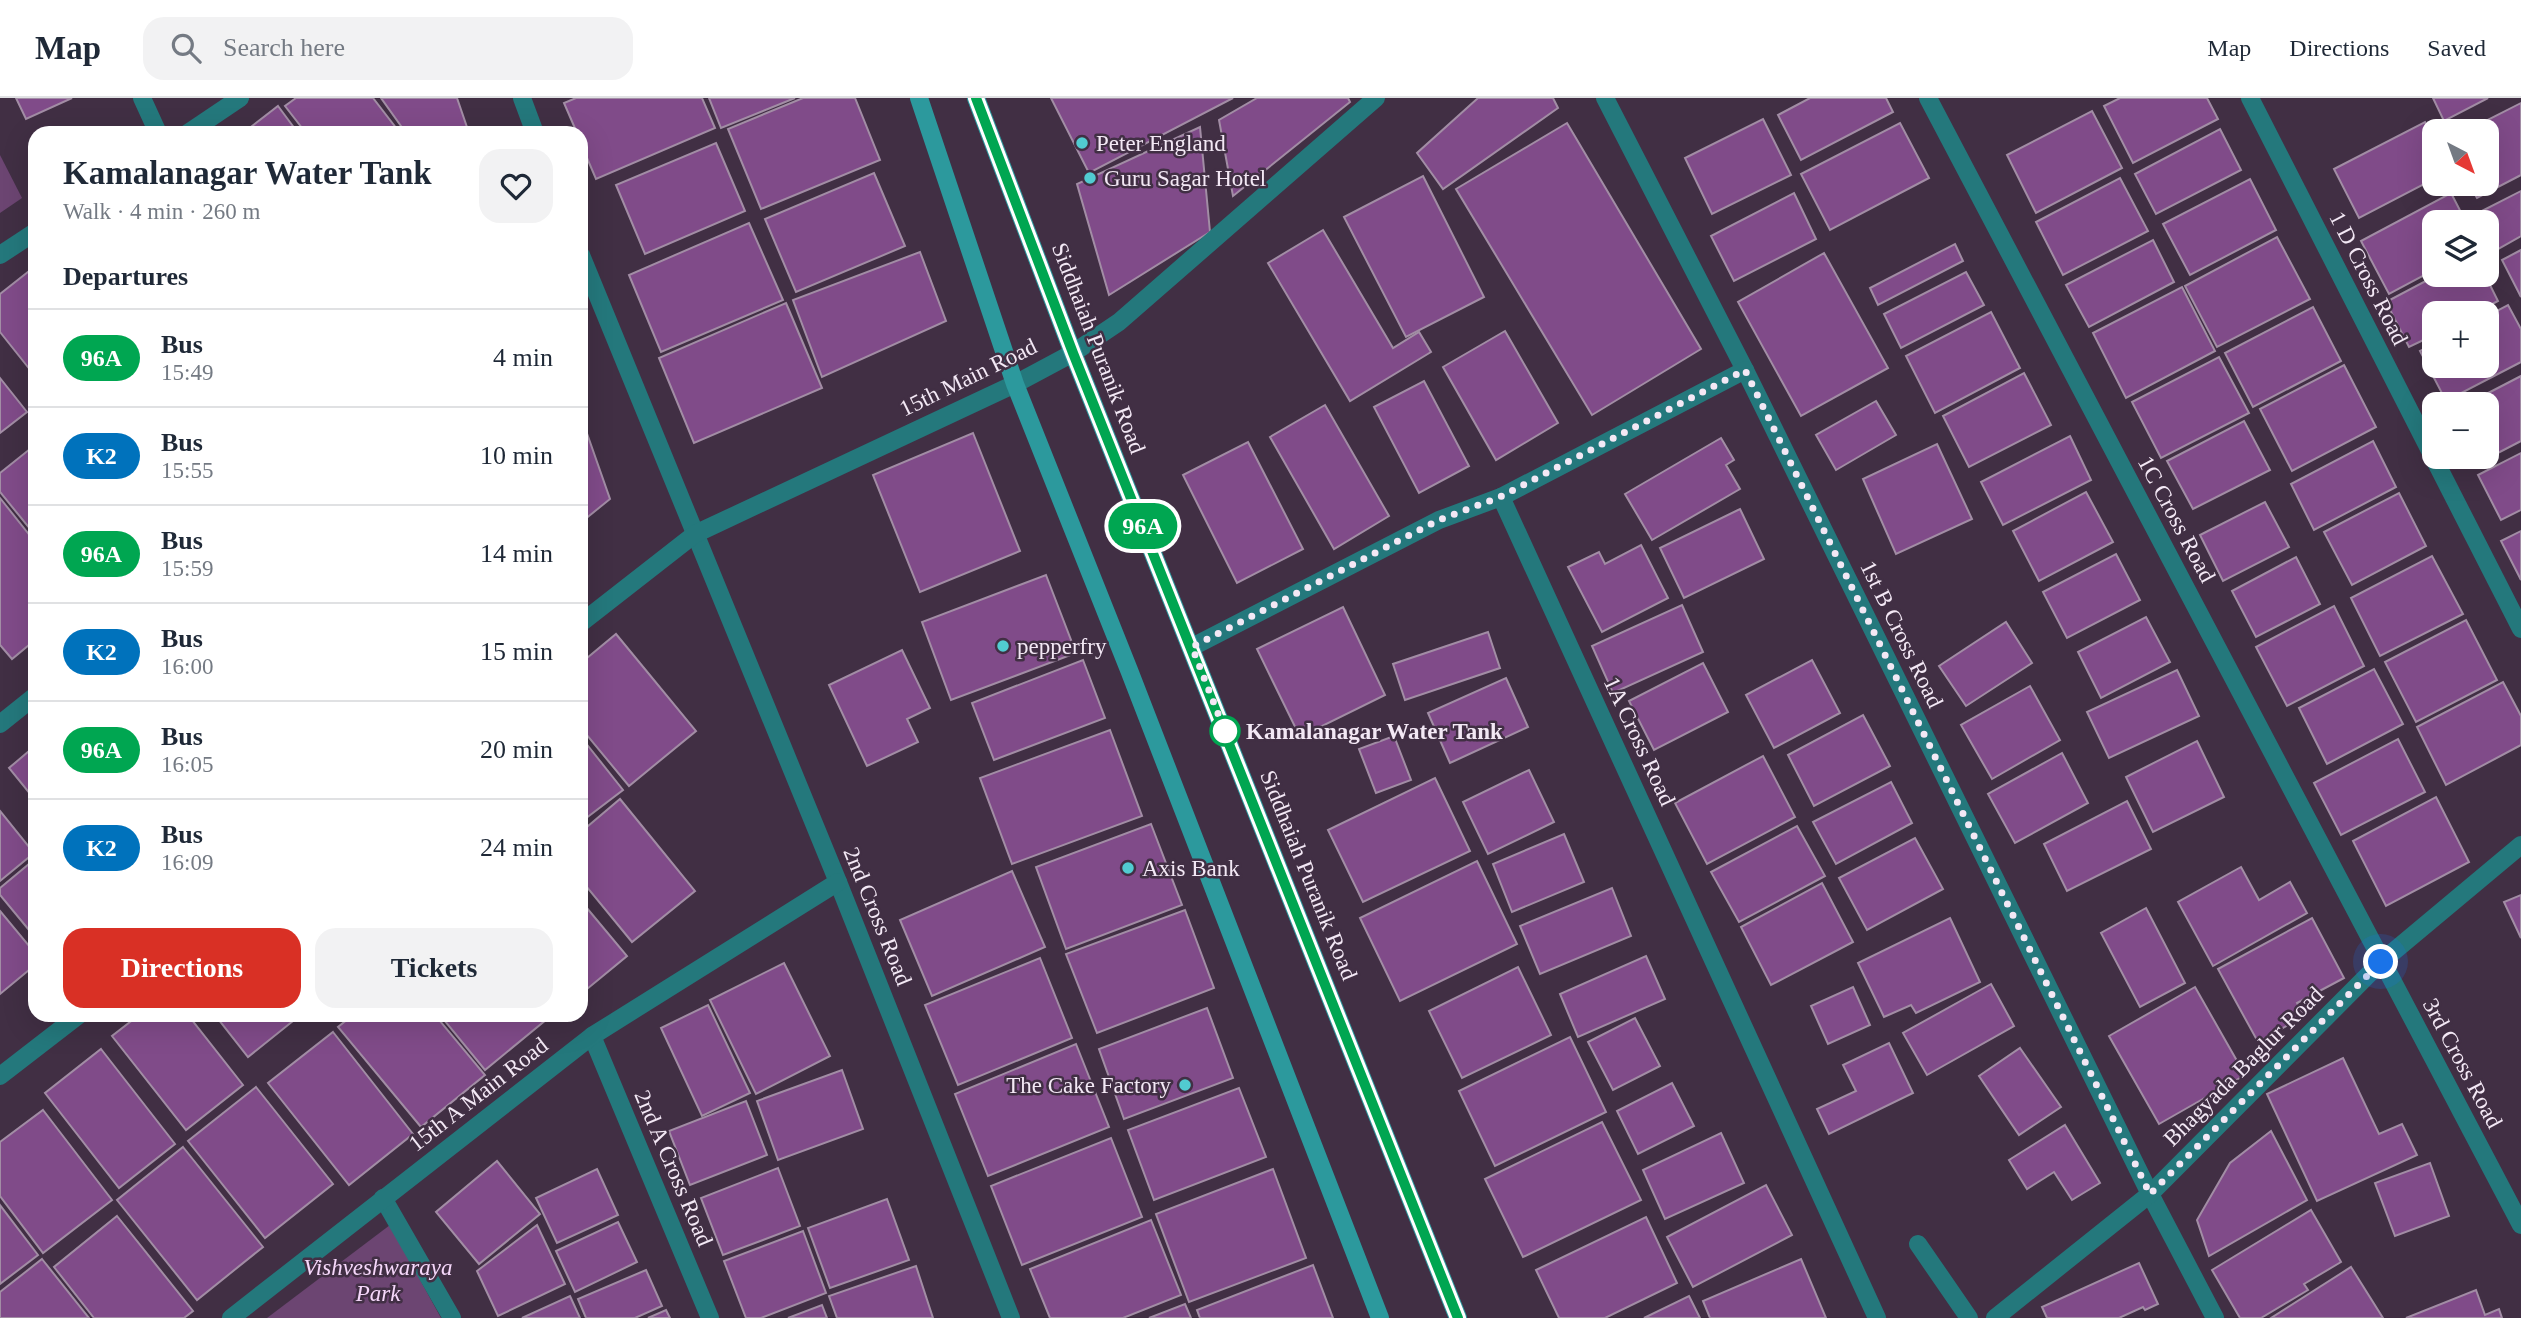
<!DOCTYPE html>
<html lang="en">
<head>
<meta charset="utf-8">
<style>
	body { margin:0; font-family:"Times New Roman",serif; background:#f2f2f3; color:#1f2937; height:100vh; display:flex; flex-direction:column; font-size:26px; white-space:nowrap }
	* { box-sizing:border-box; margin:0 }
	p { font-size:23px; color:#747a83 }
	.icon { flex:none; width:38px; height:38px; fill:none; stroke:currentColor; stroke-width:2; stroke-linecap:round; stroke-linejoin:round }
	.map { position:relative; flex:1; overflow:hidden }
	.sheet { position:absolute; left:28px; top:28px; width:560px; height:896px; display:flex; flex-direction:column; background:#fff; border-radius:21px; box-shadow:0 7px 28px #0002 }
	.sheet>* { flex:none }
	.badge { padding:0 14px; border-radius:23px; font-size:24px; line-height:46px }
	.needle { width:46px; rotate:139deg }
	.buttons { position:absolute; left:2422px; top:21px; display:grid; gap:14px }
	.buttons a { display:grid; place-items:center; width:77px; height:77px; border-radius:14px; background:#fff; box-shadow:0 7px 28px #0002; font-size:35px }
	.you { position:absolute; width:35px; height:35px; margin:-18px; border:5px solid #fff; border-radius:50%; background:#1a73e8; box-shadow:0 0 0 10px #1a73e833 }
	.map>.badge { position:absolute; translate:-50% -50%; box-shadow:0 0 0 4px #fff }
	h2 { padding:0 35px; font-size:26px; line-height:63px }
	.round { display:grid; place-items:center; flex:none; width:74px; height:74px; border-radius:21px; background:#f2f2f3 }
	.overview { display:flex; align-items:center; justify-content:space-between; height:119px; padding:0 35px }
	h1 { font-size:33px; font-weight:800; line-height:52px }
	.primary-button { display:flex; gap:14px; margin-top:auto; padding:14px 35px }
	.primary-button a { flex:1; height:80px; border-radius:21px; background:#d93025; color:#fff; font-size:28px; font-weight:800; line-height:80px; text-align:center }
	.primary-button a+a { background:#f2f2f3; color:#1f2937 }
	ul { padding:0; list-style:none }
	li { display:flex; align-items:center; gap:21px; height:98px; padding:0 35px; border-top:2px solid #e0e1e3 }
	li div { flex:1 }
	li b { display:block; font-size:26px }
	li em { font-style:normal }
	li .badge { min-width:77px; font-weight:700; text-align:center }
	header { display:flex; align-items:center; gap:42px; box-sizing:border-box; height:98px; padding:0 35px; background:#fff; border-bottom:2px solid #e0e1e3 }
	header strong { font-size:33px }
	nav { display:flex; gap:38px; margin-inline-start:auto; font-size:24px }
	.search { width:490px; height:63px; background:#f2f2f3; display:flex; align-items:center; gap:18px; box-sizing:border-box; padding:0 24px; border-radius:21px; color:#747a83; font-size:26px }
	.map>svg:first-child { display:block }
	.green { fill:#6c4572 }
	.building { fill:#804b89; stroke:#a28da5; stroke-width:2 }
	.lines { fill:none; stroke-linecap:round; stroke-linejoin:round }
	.service { stroke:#24787c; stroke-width:18 }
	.minor { stroke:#24787c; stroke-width:18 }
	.tertiary { stroke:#24787c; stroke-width:18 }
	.secondary { stroke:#2c999d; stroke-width:18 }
	.line-casing { stroke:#fff; stroke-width:16 }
	.line { stroke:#00a651; stroke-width:10 }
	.walk { stroke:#f3e8f5; stroke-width:7; stroke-dasharray:0 12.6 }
	.poi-dot { fill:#51ccd1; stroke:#412f44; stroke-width:2.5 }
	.stop-dot { fill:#fff; stroke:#00a651; stroke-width:3.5 }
	.labels { text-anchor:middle; stroke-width:5; stroke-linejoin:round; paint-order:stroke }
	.poi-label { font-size:23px; fill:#f3e8f5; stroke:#412f44; text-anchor:start }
	.street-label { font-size:23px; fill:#f3e8f5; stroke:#412f44 }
	.stop-label { font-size:23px; font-weight:bold; fill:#f3e8f5; stroke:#412f44; text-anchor:start }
	.park-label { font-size:23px; font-style:italic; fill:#f6d8fb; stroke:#412f44 }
</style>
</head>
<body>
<header>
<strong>Map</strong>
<div class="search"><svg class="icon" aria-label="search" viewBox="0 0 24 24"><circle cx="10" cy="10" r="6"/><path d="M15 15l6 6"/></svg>Search here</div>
<nav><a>Map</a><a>Directions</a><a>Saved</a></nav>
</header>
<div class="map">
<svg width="2521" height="1220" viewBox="0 0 2521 1220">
	<rect width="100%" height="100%" fill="#412f44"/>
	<!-- green -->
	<g class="green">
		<polygon points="0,57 22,100 0,115"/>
		<polygon points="390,1127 441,1220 267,1220"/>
	</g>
	<!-- building -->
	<g class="building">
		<polygon points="16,0 72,0 26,21"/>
		<polygon points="296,0 373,0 400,35 306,35 285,8"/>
		<polygon points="381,0 457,0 469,35 406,35"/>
		<polygon points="576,0 702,0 715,30 596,81 581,46 581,35 577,35 564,5"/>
		<polygon points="709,0 795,0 721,30"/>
		<polygon points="803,0 855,0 880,62 761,111 728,31"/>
		<polygon points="1051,0 1233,0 1089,75"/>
		<polygon points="1257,0 1348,0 1350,4 1233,98 1219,22"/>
		<polygon points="1478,0 1553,0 1558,10 1443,91 1417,55"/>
		<polygon points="1810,0 1886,0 1893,14 1801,62 1778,17"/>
		<polygon points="2120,0 2207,0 2218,21 2133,65 2104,8"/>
		<polygon points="2433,0 2488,0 2444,23"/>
		<polygon points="2521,5 2521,77 2477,100 2469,86 2487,86 2487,33 2466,33"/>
		<polygon points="278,8 298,35 243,35"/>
		<polygon points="2092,13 2122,70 2036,115 2007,57"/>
		<polygon points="1763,21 1791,77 1712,116 1685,60"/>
		<polygon points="2425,24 2434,43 2434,81 2359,120 2334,71"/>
		<polygon points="1567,25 1701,251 1592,317 1456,91"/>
		<polygon points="1900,25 1929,80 1830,132 1801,76"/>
		<polygon points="1200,29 1210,134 1109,197 1077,86"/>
		<polygon points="2220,31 2241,72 2156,116 2135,76"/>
		<polygon points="716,45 745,113 645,156 616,87"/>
		<polygon points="874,75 905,148 796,194 765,121"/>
		<polygon points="1423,78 1484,199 1406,239 1344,119"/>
		<polygon points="2120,80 2148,133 2063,177 2036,124"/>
		<polygon points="2250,81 2276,132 2190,177 2163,126"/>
		<polygon points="2521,93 2521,138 2498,151 2487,130 2487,124 2484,124 2478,115"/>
		<polygon points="1794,95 1816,141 1734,183 1711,138"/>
		<polygon points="2451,95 2466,124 2434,124 2434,172 2389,196 2361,143"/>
		<polygon points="749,125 783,202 661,254 629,177"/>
		<polygon points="1323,132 1393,250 1419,234 1431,254 1350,303 1268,165"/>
		<polygon points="2277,139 2310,201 2217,249 2185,188"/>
		<polygon points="2153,142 2174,184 2089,229 2066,187"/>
		<polygon points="1955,146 1963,163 1878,207 1870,190"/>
		<polygon points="2521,152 2521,199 2502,162"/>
		<polygon points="920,154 946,223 822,279 793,202"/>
		<polygon points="1824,155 1888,270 1801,318 1738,204"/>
		<polygon points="33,170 35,173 35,278 0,234 0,196"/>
		<polygon points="1966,174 1984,207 1901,250 1884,216"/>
		<polygon points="2437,177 2485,177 2498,203 2475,215 2434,215 2434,237 2409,249 2386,204"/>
		<polygon points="2182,189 2215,253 2126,300 2093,235"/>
		<polygon points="786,205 822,290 694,345 659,260"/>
		<polygon points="2508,207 2521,231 2521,264 2446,303 2420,253 2434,246 2434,268 2487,268 2487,218"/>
		<polygon points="2313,209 2341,263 2253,309 2225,255"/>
		<polygon points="1991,214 2020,270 1935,315 1906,258"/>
		<polygon points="1505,233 1558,325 1496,362 1443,269"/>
		<polygon points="2219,259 2249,315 2161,360 2132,304"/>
		<polygon points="2344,267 2376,329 2292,373 2260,311"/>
		<polygon points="2024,275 2051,327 1969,369 1943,318"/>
		<polygon points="2521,278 2521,343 2471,369 2466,359 2487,359 2487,306 2467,306"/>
		<polygon points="0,280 27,314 0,335"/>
		<polygon points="1424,283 1469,368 1419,395 1374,309"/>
		<polygon points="1876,303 1896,337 1836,372 1816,337"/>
		<polygon points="1325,307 1389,418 1334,451 1270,339"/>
		<polygon points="2244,323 2270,372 2193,411 2167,363"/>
		<polygon points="583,324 610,401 584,422 581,417 581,326"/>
		<polygon points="973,335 1020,453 920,494 873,377"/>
		<polygon points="2070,338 2091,382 2003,427 1981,384"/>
		<polygon points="1721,340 1734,362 1726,367 1740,391 1652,442 1625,396"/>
		<polygon points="2373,343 2396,389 2314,432 2291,386"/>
		<polygon points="1248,344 1303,451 1237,485 1183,377"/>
		<polygon points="1937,346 1972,421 1896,456 1863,381"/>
		<polygon points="35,347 35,437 0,394 0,375"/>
		<polygon points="2521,355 2521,412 2501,422 2478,377"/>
		<polygon points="2086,394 2113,444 2039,483 2013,433"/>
		<polygon points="2399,395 2426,448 2352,487 2324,434"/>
		<polygon points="0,400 35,444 35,542 12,561 0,547"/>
		<polygon points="2265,404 2289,449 2223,483 2200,437"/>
		<polygon points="1740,411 1764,461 1684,500 1660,450"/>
		<polygon points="2521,433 2521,482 2501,443"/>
		<polygon points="1641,447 1668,500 1602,534 1568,469 1599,454 1605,466"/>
		<polygon points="2116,456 2140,502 2067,540 2043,494"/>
		<polygon points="2432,458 2463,516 2380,558 2351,500"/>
		<polygon points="2296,459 2320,506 2256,539 2232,493"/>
		<polygon points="1046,477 1076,555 951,602 922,524"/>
		<polygon points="1682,507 1703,554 1613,595 1592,548"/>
		<polygon points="2334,508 2364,568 2287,608 2256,549"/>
		<polygon points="1343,509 1385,597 1300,639 1257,551"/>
		<polygon points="2146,519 2170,564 2101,600 2078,554"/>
		<polygon points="2466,522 2497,582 2416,624 2385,564"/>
		<polygon points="2006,524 2032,565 1966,608 1939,568"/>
		<polygon points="1488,534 1500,570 1405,602 1393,566"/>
		<polygon points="616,536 696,633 629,688 581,630 581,565"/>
		<polygon points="902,552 930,610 907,621 918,644 867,668 829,587"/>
		<polygon points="1083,562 1105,620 994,662 972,605"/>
		<polygon points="1812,562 1840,615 1774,650 1746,597"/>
		<polygon points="1703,565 1728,614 1654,652 1629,603"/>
		<polygon points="2374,571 2403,626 2327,666 2299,610"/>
		<polygon points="2177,572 2199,618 2109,660 2087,614"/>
		<polygon points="1506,580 1528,629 1450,665 1428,615"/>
		<polygon points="2503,584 2521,618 2521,647 2446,687 2417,629"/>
		<polygon points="2030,588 2060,642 1992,681 1961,627"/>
		<polygon points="1863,617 1890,668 1814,708 1788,657"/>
		<polygon points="1110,632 1142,718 1012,766 980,680"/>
		<polygon points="1394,638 1411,682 1376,695 1359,651"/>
		<polygon points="581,639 623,692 581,724"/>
		<polygon points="2398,641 2425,694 2341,737 2314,685"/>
		<polygon points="2197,643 2224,699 2153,734 2126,679"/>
		<polygon points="35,648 35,702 9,670"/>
		<polygon points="2062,655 2088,705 2015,745 1988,696"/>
		<polygon points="1763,658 1795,719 1707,766 1675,705"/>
		<polygon points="1529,672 1554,724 1488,756 1463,704"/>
		<polygon points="1435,680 1470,753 1363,804 1328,732"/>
		<polygon points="1891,684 1912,725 1836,766 1813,724"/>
		<polygon points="2436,699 2469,764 2386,808 2353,743"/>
		<polygon points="620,701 695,793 632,844 581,782 581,734"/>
		<polygon points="2127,703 2151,751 2067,793 2044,746"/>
		<polygon points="0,713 34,755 0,783"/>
		<polygon points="1151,726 1182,807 1066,851 1036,769"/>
		<polygon points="1797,728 1825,778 1739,824 1711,774"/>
		<polygon points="1564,736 1584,784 1512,814 1493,766"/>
		<polygon points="1915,740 1943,791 1867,832 1839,780"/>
		<polygon points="35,761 35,827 29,832 0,797 0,790"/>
		<polygon points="1477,763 1517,846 1400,903 1360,820"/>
		<polygon points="2241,769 2259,802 2290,784 2307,815 2213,868 2178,804"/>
		<polygon points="1012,773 1045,849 932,898 900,822"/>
		<polygon points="1822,785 1853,844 1771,887 1741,829"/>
		<polygon points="1612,790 1631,838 1540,876 1520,828"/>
		<polygon points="2521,797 2521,840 2504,804"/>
		<polygon points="581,803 627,858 581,896"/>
		<polygon points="2146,810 2185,885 2140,909 2101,835"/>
		<polygon points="1185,812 1214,890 1097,935 1066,856"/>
		<polygon points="0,813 35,855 35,867 0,896"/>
		<polygon points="1950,820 1980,884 1916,915 1911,907 1884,919 1858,865"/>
		<polygon points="2312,820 2344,880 2297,905 2304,918 2258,944 2218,871"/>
		<polygon points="1646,858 1665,901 1578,939 1560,896"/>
		<polygon points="1040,860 1072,940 958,987 925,907"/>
		<polygon points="784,865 830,958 756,996 710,902"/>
		<polygon points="1518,869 1551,937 1462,980 1429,913"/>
		<polygon points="1991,886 2014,928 1927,977 1903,935"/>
		<polygon points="1853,889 1870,927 1828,946 1811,908"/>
		<polygon points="2195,889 2245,977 2159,1026 2109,938"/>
		<polygon points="708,907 750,995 702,1018 661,930"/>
		<polygon points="1207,910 1233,980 1124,1021 1099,951"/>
		<polygon points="139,917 188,917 243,987 186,1032 112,938"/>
		<polygon points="215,917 296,917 298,919 248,959"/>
		<polygon points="353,917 435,917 485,977 421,1029 338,929"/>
		<polygon points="440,917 552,917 485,972"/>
		<polygon points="1635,920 1660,968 1613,992 1588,944"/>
		<polygon points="333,934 413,1036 349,1087 268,985"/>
		<polygon points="1570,939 1606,1014 1495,1068 1459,993"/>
		<polygon points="1889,945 1913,995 1829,1036 1817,1011 1856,993 1843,967"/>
		<polygon points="1076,946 1109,1029 988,1078 955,996"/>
		<polygon points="2020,950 2061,1009 2019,1037 1979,978"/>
		<polygon points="101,951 175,1046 119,1090 45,995"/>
		<polygon points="2343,960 2379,1036 2402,1026 2417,1057 2317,1103 2267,996"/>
		<polygon points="842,972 863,1031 778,1062 757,1003"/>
		<polygon points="1672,985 1694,1028 1638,1056 1617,1013"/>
		<polygon points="256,989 333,1086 265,1140 188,1043"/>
		<polygon points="1239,990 1266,1059 1154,1102 1128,1032"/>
		<polygon points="746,1003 767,1057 690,1087 669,1033"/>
		<polygon points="43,1012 112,1102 43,1155 0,1098 0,1044"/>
		<polygon points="1602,1024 1641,1102 1523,1159 1485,1081"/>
		<polygon points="2065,1027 2100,1085 2072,1102 2054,1074 2027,1091 2009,1062"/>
		<polygon points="2271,1033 2307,1102 2209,1158 2197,1122 2230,1065"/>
		<polygon points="1721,1035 1744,1085 1665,1121 1643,1072"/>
		<polygon points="1111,1040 1142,1119 1022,1167 991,1088"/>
		<polygon points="183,1049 263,1149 197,1202 117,1102"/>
		<polygon points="497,1063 540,1116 479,1166 436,1114"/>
		<polygon points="2430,1065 2449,1118 2395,1138 2375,1085"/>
		<polygon points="778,1070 800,1128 723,1157 701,1100"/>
		<polygon points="597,1071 618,1117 557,1145 536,1100"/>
		<polygon points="1273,1071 1306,1160 1189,1204 1156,1116"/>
		<polygon points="1766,1087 1792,1137 1693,1189 1667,1139"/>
		<polygon points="887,1101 909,1162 830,1190 808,1130"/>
		<polygon points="0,1107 38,1157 0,1186"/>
		<polygon points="2311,1112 2341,1164 2304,1186 2308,1192 2261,1220 2240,1220 2212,1172"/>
		<polygon points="117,1118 193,1213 184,1220 94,1220 54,1169"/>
		<polygon points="1646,1119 1677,1185 1605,1220 1559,1220 1536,1172"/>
		<polygon points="1151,1122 1181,1197 1123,1220 1050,1220 1030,1171"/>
		<polygon points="618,1124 637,1164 575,1194 556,1153"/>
		<polygon points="537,1127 565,1186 498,1218 477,1173"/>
		<polygon points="803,1133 826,1195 761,1220 746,1220 724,1163"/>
		<polygon points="42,1161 89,1220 0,1220 0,1194"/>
		<polygon points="1801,1161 1826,1220 1710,1220 1703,1203"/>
		<polygon points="2139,1165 2158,1206 2145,1212 2143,1209 2119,1220 2047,1220 2042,1209"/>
		<polygon points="1313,1167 1333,1220 1200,1220 1197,1212"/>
		<polygon points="916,1168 933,1220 837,1220 829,1198"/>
		<polygon points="2351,1169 2383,1220 2271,1220"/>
		<polygon points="646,1172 662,1208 635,1220 586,1220 578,1201"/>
		<polygon points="2476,1192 2485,1217 2499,1211 2502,1220 2406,1220"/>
		<polygon points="570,1198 580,1220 522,1220"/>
		<polygon points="1689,1198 1700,1220 1644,1220"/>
		<polygon points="1185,1206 1191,1220 1149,1220"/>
		<polygon points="822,1207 827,1220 788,1220"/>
		<polygon points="666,1212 670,1220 648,1220"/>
	</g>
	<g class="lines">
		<!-- service -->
		<polyline class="service" points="1918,1146 1969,1220"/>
		<!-- minor -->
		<g class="minor">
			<polyline points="142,0 158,35"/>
			<polyline points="522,0 535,35"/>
			<polyline points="1605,0 1745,272 2150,1096 2215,1220"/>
			<polyline points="1928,0 2521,1127"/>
			<polyline points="2250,0 2521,531"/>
			<polyline points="188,35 240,0"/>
			<polyline points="0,157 35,134"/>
			<polyline points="581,157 838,784 1011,1220"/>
			<polyline points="1501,399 1745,272"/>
			<polyline points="1192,549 1439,422 1501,399 1877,1220"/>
			<polyline points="0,626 35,598"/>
			<polyline points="592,938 710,1220"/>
			<polyline points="383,1100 452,1220"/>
			<polyline points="231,1220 592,938 838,784"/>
			<polyline points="1995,1220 2150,1096 2381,864 2521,747"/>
		</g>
		<!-- tertiary -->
		<g class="tertiary">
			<polyline points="581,525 695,436 1015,286 1073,255 1119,224 1376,0"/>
			<polyline points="0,978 79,917"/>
		</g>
		<!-- secondary -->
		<g class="secondary">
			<polyline points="919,0 1015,286 1129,572 1380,1220"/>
			<polyline points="976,0 1073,255 1458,1220"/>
		</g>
	</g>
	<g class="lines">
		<defs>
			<polyline id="line" points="976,0 1073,255 1458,1220"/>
		</defs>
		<!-- line casing -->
		<use href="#line" class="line-casing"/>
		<!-- line -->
		<use href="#line" class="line"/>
		<!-- walk -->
		<polyline class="walk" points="1225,633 1226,636 1192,549 1439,422 1500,399 1745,272 2150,1096 2381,864"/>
	</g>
	<!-- markers -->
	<g class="poi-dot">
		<circle cx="1082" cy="45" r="7"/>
		<circle cx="1090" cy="80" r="7"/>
		<circle cx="1003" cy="548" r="7"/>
		<circle cx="1128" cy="770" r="7"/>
		<circle cx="1185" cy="987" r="7"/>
	</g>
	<circle class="stop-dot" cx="1225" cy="633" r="14"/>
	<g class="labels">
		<!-- poi labels -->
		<g class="poi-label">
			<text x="1096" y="53">Peter England</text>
			<text x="1104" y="88">Guru Sagar Hotel</text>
			<text x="1017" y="556">pepperfry</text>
			<text x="1142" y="778">Axis Bank</text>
			<text x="1171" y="995" text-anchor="end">The Cake Factory</text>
		</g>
		<!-- street labels -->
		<g class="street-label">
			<text transform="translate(2369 180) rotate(63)" y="8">1 D Cross Road</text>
			<text transform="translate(1099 250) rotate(69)" y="8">Siddhaiah Puranik Road</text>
			<text transform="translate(968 279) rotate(-26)" y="8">15th Main Road</text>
			<text transform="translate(2177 421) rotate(62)" y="8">1C Cross Road</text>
			<text transform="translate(1902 536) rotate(64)" y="8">1st B Cross Road</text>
			<text transform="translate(1640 643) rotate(65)" y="8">1A Cross Road</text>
			<text transform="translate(1309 777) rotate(68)" y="8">Siddhaiah Puranik Road</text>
			<text transform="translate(878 818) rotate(68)" y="8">2nd Cross Road</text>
			<text transform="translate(2463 965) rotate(62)" y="8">3rd Cross Road</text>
			<text transform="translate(2243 968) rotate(-45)" y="8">Bhagyada Baglur Road</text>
			<text transform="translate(478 996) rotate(-38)" y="8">15th A Main Road</text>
			<text transform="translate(674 1070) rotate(67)" y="8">2nd A Cross Road</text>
		</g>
		<!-- stop labels -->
		<g class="stop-label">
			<text x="1246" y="641">Kamalanagar Water Tank</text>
		</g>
		<!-- park labels -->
		<g class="park-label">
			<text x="378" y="1177">Vishveshwaraya<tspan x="378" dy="26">Park</tspan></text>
		</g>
	</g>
</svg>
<div class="buttons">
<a><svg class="needle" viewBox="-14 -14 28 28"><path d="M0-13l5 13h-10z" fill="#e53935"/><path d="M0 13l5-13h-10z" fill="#747a83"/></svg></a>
<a><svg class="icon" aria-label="layers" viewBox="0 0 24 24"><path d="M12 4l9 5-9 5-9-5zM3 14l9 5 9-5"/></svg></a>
<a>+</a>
<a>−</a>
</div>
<div class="you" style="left:2381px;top:864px"></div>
<b class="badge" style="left:1143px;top:428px;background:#00a651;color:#fff">96A</b>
<section class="sheet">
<div class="overview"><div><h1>Kamalanagar Water Tank</h1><p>Walk · 4 min · 260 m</p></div><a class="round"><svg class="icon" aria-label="heart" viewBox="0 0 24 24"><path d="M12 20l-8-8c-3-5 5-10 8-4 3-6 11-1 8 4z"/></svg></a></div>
<h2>Departures</h2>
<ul>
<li><span class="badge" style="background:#00a651;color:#fff">96A</span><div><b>Bus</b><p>15:49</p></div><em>4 min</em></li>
<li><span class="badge" style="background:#0072bc;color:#fff">K2</span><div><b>Bus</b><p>15:55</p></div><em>10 min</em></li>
<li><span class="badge" style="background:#00a651;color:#fff">96A</span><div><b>Bus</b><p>15:59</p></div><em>14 min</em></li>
<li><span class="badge" style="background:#0072bc;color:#fff">K2</span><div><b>Bus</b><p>16:00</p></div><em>15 min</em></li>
<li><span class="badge" style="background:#00a651;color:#fff">96A</span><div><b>Bus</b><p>16:05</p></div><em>20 min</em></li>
<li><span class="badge" style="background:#0072bc;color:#fff">K2</span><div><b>Bus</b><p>16:09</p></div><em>24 min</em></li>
</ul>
<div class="primary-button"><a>Directions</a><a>Tickets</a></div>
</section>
</div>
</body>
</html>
